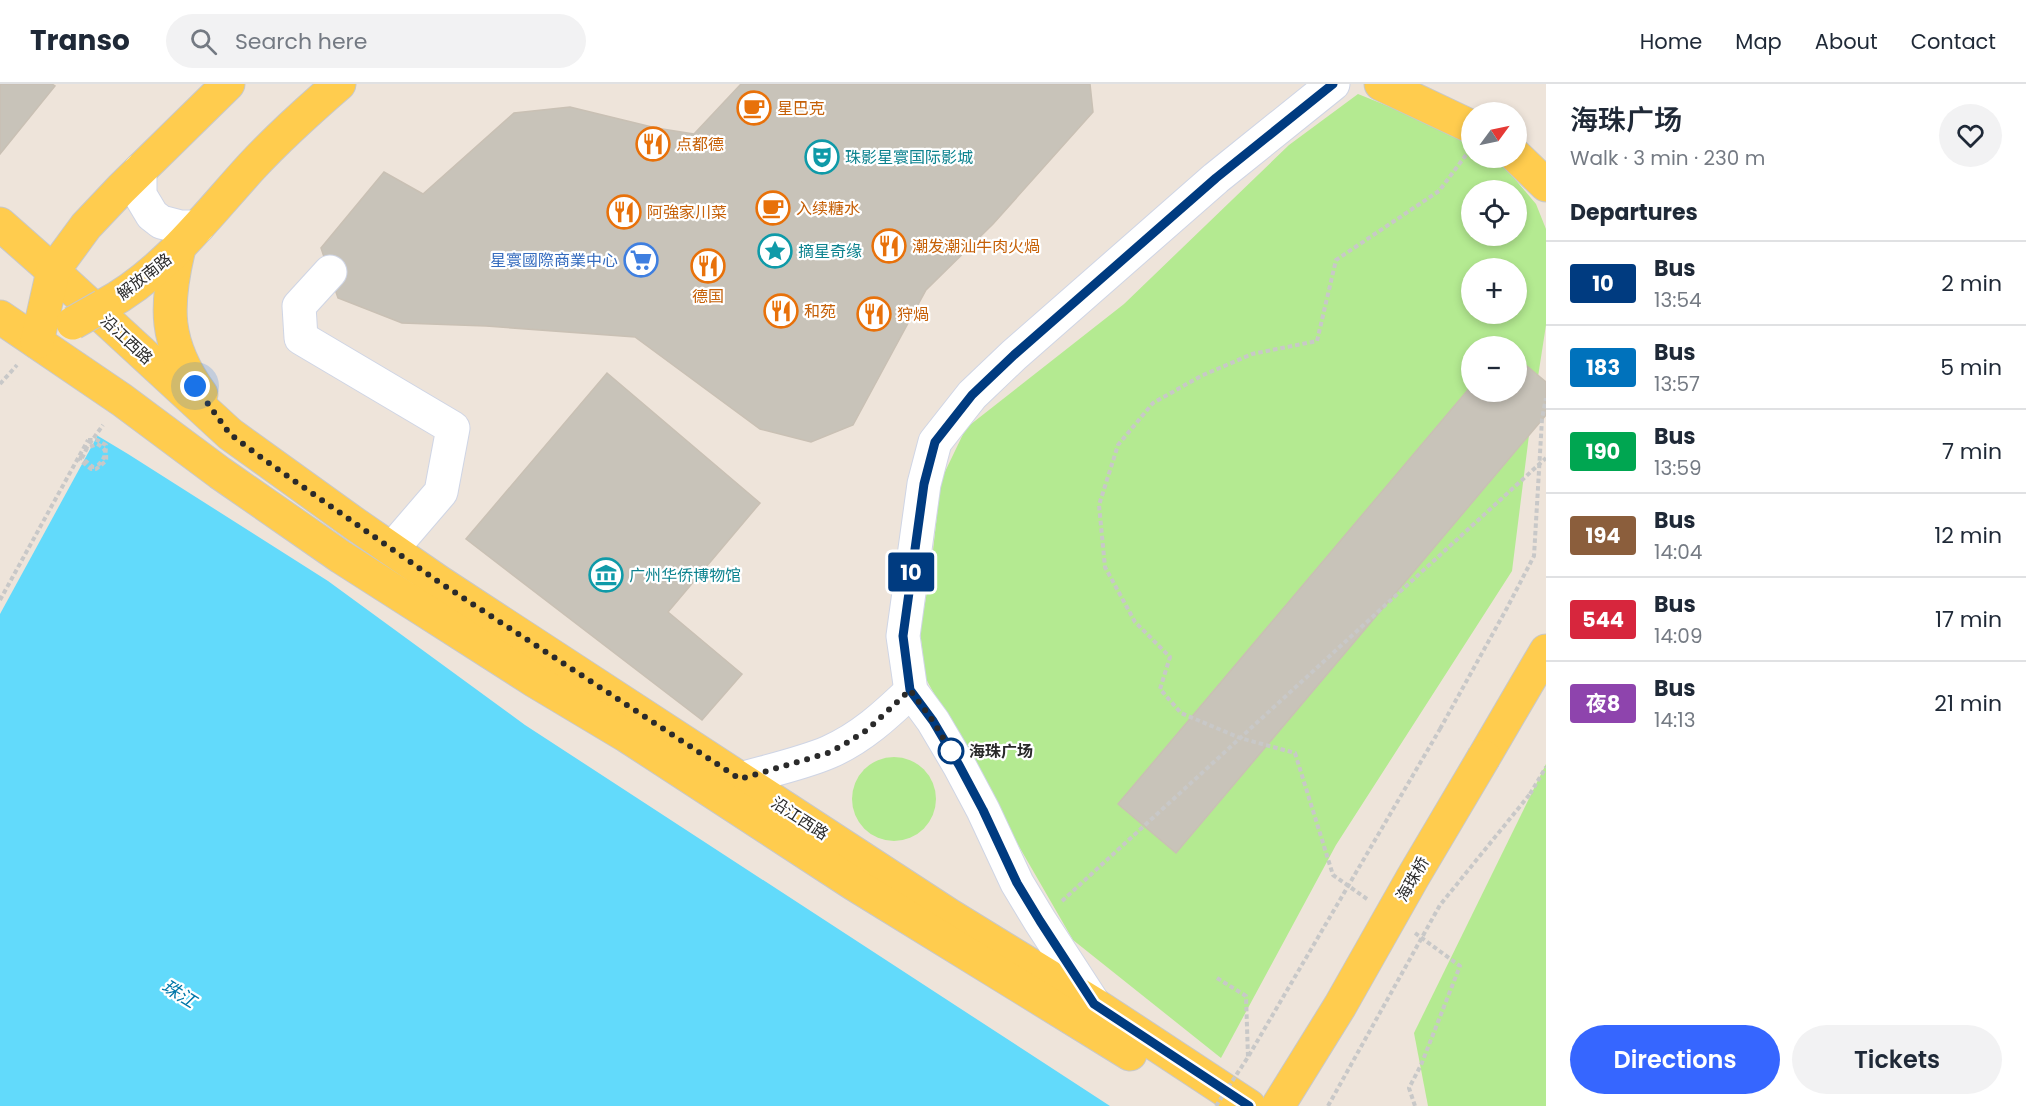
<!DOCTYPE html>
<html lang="en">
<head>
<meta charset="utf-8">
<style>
	body { margin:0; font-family:Poppins,"Noto Sans SC",sans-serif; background:#f2f2f3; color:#1f2937; height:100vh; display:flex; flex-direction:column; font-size:22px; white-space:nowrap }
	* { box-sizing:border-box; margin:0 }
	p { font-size:20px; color:#747a83 }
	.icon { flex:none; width:33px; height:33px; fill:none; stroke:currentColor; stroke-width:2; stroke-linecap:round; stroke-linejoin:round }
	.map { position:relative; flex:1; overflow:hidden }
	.side { display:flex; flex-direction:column; background:#fff; width:480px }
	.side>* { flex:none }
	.badge { padding:0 12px; border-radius:4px; font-size:21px; line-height:39px }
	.needle { width:39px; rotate:57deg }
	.buttons { position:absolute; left:1461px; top:18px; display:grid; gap:12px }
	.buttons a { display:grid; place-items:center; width:66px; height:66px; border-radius:50%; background:#fff; box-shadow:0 3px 9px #0003; font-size:30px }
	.you { position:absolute; width:30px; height:30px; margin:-15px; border:4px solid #fff; border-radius:50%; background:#1a73e8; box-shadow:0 0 0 9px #1a73e833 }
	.map>.badge { position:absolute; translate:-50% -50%; box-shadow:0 0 0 3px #fff }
	h2 { padding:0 24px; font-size:22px; line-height:54px }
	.round { display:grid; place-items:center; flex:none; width:63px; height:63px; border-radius:32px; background:#f2f2f3 }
	.summary { display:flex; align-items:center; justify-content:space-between; height:102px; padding:0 24px }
	h1 { font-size:28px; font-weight:600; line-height:45px }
	.action { display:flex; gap:12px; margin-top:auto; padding:12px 24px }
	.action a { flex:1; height:69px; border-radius:36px; background:#3666ff; color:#fff; font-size:24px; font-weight:600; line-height:69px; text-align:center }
	.action a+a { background:#f2f2f3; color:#1f2937 }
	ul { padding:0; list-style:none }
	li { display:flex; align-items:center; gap:18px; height:84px; padding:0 24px; border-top:2px solid #e0e1e3 }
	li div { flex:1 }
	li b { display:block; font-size:22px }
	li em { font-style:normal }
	li .badge { min-width:66px; font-weight:700; text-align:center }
	header { display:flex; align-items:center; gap:36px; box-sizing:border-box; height:84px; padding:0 30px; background:#fff; border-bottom:2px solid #e0e1e3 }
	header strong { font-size:28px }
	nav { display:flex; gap:33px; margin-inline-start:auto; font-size:21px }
	.search { width:420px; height:54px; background:#f2f2f3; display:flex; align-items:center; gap:15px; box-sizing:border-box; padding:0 21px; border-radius:33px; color:#747a83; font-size:22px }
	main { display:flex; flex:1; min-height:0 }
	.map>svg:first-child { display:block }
	.green { fill:#b4ea91; fill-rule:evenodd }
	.water { fill:#62dafb }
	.pier { fill:#eee4da }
	.building { fill:#c8c3b9; stroke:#c9c0b4; stroke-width:1.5 }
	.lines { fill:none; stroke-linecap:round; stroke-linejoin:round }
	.minor-casing { stroke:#cfd5e5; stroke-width:35 }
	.major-casing { stroke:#c8c8c8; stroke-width:35 }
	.path { stroke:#c8c8c8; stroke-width:4; stroke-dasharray:4.5 3; stroke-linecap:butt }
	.minor { stroke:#fff; stroke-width:33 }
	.major { stroke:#ffcc4e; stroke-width:33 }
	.major-bridge-casing { stroke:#c8c8c8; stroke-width:35; stroke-linecap:butt }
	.path-bridge { stroke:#c8c8c8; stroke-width:4; stroke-dasharray:4.5 3; stroke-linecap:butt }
	.major-bridge { stroke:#ffcc4e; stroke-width:33 }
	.line-casing { stroke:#fff; stroke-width:14 }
	.line { stroke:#003b80; stroke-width:9 }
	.walk { stroke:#2a2a2a; stroke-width:6; stroke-dasharray:0 10.8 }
	.stop-dot { fill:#fff; stroke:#003b80; stroke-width:3 }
	.labels { text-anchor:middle; stroke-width:4.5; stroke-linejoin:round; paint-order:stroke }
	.food-label { font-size:16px; fill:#c56008; stroke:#fff; text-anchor:start }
	.culture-label { font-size:16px; fill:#0d838f; stroke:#fff; text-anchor:start }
	.shop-label { font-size:16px; fill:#366cbe; stroke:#fff; text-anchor:end }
	.street-label { font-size:16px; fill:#2a2a2a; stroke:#fff }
	.stop-label { font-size:16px; font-weight:bold; fill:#2a2a2a; stroke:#fff; text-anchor:start }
	.water-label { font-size:18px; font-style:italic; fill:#0077a8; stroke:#fff }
</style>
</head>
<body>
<header>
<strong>Transo</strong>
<div class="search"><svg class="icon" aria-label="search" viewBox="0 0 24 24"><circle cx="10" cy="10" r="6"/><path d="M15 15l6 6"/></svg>Search here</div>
<nav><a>Home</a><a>Map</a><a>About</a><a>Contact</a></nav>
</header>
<main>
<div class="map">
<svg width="1546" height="1022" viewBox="0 0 1546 1022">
	<rect width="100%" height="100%" fill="#eee4da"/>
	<!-- green -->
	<g class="green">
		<path d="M1358 10 1455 49 1471 60 1472 74H1492L1503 81 1536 120 1546 145V241L1529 351 1512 487 1336 761 1221 974 1073 856 1006 740 926 595 920 548 931 484 941 396 966 344 1124 220 1289 61ZM1472 106H1516V152H1472ZM1472 184H1516V230H1472ZM1472 262H1516V308H1472Z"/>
		<circle cx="894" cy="715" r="42"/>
		<polygon points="1546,680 1546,1022 1428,1022 1414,949"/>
	</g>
	<!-- water -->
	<polygon class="water" points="0,293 128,370 328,497 525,641 1110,1022 0,1022"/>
	<!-- pier -->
	<polygon class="pier" points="0,290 99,349 0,530"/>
	<!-- building -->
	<g class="building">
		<polygon points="0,0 52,0 55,2 0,70"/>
		<polygon points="741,0 1090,0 1093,28 993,140 926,206 853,341 811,358 760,345 635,253 486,242 402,239 338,214 321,164 384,88 423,110 514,29 570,23 656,44 694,50"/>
		<polygon points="1516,273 1546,298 1546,331 1176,769 1118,720 1472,301 1472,308 1516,308"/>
		<polygon points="607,289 760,419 668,528 742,590 702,636 466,455"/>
	</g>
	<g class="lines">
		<defs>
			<g id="minor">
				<polyline points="140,86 140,111 152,131 161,138 180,143 198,143"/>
				<polyline points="330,188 299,222 301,254 453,344 441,408 392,465"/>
				<path d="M740 695C768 687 804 679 829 668 861 654 886 631 911 607"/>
				<polyline points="1094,920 1040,837 1017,799 983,726 959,681 933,637 911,607 903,552 924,400 935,358 972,311 1014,271 1216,94 1333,0"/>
			</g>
			<g id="major">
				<polyline points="1381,0 1472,43"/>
				<polyline points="1516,72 1546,101"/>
				<polyline points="0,140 53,187 230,350 355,440 439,498 949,831 1094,920 1249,1022"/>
				<path d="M179 164C165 222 164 259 201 310"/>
				<path d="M103 222C165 189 206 132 252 82 279 53 309 26 339 0"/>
				<polyline points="0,233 122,316 220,389 341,473 535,597 627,652 854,800 1130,970"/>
				<polyline points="37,258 53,187 86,142 121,105 228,0"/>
				<polyline points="1484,673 1546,567"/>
			</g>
		</defs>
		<!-- minor casing -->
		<use href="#minor" class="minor-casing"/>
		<!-- major casing -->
		<use href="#major" class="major-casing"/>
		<!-- path -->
		<g class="path">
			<polyline points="0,300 17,281"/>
			<polyline points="85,366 103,341"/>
			<path d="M81 372 80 376 91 385H96L106 377C107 368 105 364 97 360L87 364 82 374 93 383H96"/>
			<polyline points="0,516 88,356"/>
			<polyline points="1440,645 1507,524 1534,472 1542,335 1546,314"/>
			<polyline points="1530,710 1546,683"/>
			<polyline points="1367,815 1333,791 1295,669 1240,654 1181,629 1160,605 1170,573 1135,538 1105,483 1099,421 1118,361 1153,319 1201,292 1252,270 1317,257 1336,176 1439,107 1466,71"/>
			<polyline points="1062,817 1546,374"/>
			<polyline points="1415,849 1460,882 1421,981 1409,1004 1415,1022"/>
			<polyline points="1217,894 1246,912 1248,973"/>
		</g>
		<!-- minor -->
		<use href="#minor" class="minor"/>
		<!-- major -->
		<use href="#major" class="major"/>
		<defs>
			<g id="major-bridge">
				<polyline points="73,239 103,222"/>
				<polyline points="1278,1022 1340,922 1413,793 1484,673"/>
			</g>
		</defs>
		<!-- major-bridge casing -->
		<use href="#major-bridge" class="major-bridge-casing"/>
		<!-- path-bridge -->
		<g class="path-bridge">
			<path d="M88 356H97L106 361C106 371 104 376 96 383"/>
			<polyline points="1216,1022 1248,973 1440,645"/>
			<polyline points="1328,1022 1440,821 1530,710"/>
		</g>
		<!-- major-bridge -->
		<use href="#major-bridge" class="major-bridge"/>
	</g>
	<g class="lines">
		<defs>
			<polyline id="line" points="1249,1022 1094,920 1040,837 1017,799 983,726 959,681 933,637 910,606 903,552 924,400 935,358 972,311 1014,271 1216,94 1333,0"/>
		</defs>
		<!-- line casing -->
		<use href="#line" class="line-casing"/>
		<!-- line -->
		<use href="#line" class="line"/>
		<!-- walk -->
		<polyline class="walk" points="195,302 230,350 266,377 439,498 740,695 828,669 845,660 867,646 910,606 933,637 951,667"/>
	</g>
	<!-- icons -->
	<defs>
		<symbol id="cafe-ring" viewBox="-11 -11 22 22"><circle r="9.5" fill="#fff" stroke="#e8710a" stroke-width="1.5"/><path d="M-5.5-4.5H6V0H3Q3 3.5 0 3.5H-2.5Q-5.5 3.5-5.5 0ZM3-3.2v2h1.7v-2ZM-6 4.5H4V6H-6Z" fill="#e8710a"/></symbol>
		<symbol id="restaurant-ring" viewBox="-11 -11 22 22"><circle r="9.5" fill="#fff" stroke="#e8710a" stroke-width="1.5"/><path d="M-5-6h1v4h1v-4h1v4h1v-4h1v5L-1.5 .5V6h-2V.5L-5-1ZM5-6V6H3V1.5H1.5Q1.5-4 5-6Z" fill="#e8710a"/></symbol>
		<symbol id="theatre-ring" viewBox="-11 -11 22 22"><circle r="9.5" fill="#fff" stroke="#0f9aa8" stroke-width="1.5"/><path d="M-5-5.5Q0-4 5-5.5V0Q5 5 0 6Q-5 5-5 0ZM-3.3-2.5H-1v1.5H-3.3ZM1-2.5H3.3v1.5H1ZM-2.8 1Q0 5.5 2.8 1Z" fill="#0f9aa8"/></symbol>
		<symbol id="sight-ring" viewBox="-11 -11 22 22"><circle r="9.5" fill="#fff" stroke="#0f9aa8" stroke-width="1.5"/><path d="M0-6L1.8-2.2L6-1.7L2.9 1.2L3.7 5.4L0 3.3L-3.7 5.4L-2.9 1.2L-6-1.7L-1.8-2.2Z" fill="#0f9aa8"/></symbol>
		<symbol id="supermarket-ring" viewBox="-11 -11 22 22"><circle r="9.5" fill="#fff" stroke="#3f7fe0" stroke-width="1.5"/><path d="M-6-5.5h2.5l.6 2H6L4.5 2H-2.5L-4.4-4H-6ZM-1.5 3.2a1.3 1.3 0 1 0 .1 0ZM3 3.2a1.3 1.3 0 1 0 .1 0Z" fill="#3f7fe0"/></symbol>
		<symbol id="museum-ring" viewBox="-11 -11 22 22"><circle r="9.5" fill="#fff" stroke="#0f9aa8" stroke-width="1.5"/><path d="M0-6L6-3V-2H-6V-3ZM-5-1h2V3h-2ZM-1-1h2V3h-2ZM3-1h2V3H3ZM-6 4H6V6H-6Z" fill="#0f9aa8"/></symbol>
	</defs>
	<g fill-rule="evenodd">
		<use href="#cafe-ring" x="735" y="5" width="38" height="38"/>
		<use href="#restaurant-ring" x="634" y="41" width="38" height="38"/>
		<use href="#theatre-ring" x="803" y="54" width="38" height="38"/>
		<use href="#cafe-ring" x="754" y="105" width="38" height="38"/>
		<use href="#restaurant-ring" x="605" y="109" width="38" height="38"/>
		<use href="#restaurant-ring" x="870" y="143" width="38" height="38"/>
		<use href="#sight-ring" x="756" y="148" width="38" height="38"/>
		<use href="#supermarket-ring" x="622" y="157" width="38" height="38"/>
		<use href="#restaurant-ring" x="689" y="163" width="38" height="38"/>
		<use href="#restaurant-ring" x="762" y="208" width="38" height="38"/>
		<use href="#restaurant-ring" x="855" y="211" width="38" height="38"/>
		<use href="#museum-ring" x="587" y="472" width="38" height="38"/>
	</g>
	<!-- markers -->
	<circle class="stop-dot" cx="951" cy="667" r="12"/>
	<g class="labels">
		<!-- food labels -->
		<g class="food-label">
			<text x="777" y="30">星巴克</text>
			<text x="676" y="66">点都德</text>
			<text x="796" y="130">入续糖水</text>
			<text x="647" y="134">阿強家川菜</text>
			<text x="912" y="168">潮发潮汕牛肉火煱</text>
			<text x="708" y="218" text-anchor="middle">德国</text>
			<text x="804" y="233">和苑</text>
			<text x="897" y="236">狩煱</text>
		</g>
		<!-- culture labels -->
		<g class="culture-label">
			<text x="845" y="79">珠影星寰国际影城</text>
			<text x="798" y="173">摘星奇缘</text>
			<text x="629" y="497">广州华侨博物馆</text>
		</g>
		<!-- shop labels -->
		<g class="shop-label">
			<text x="618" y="182">星寰國際商業中心</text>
		</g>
		<!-- street labels -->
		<g class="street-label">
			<text transform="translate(144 192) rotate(-38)" y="6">解放南路</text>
			<text transform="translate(127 255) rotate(43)" y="6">沿江西路</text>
			<text transform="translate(800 734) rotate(33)" y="6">沿江西路</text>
			<text transform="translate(1412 795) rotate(-60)" y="6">海珠桥</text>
		</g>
		<!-- stop labels -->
		<g class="stop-label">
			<text x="969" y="673">海珠广场</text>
		</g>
		<!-- water labels -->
		<g class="water-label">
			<text transform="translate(179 910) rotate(32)" y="6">珠江</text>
		</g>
	</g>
</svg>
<div class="buttons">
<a><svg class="needle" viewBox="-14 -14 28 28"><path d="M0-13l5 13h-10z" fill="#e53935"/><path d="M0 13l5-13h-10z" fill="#747a83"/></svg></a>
<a><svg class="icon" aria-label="locate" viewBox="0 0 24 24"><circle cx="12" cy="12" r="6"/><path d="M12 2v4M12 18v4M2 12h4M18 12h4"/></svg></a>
<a>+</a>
<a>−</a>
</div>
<div class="you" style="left:195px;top:302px"></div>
<b class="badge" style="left:911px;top:488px;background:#003b80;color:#fff">10</b>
</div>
<section class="side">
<div class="summary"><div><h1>海珠广场</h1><p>Walk · 3 min · 230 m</p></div><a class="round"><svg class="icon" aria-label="heart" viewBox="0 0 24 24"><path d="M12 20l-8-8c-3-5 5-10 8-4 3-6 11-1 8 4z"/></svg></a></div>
<h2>Departures</h2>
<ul>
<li><span class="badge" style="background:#003b80;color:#fff">10</span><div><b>Bus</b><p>13:54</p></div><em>2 min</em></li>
<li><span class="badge" style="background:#0072bc;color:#fff">183</span><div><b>Bus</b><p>13:57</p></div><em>5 min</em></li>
<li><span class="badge" style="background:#00a651;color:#fff">190</span><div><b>Bus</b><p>13:59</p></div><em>7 min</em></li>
<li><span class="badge" style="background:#8b5e3c;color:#fff">194</span><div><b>Bus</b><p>14:04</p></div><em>12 min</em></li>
<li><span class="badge" style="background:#d7263d;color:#fff">544</span><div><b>Bus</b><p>14:09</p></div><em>17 min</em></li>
<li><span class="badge" style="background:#8e44ad;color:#fff">夜8</span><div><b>Bus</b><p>14:13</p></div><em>21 min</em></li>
</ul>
<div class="action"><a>Directions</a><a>Tickets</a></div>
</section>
</main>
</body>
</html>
